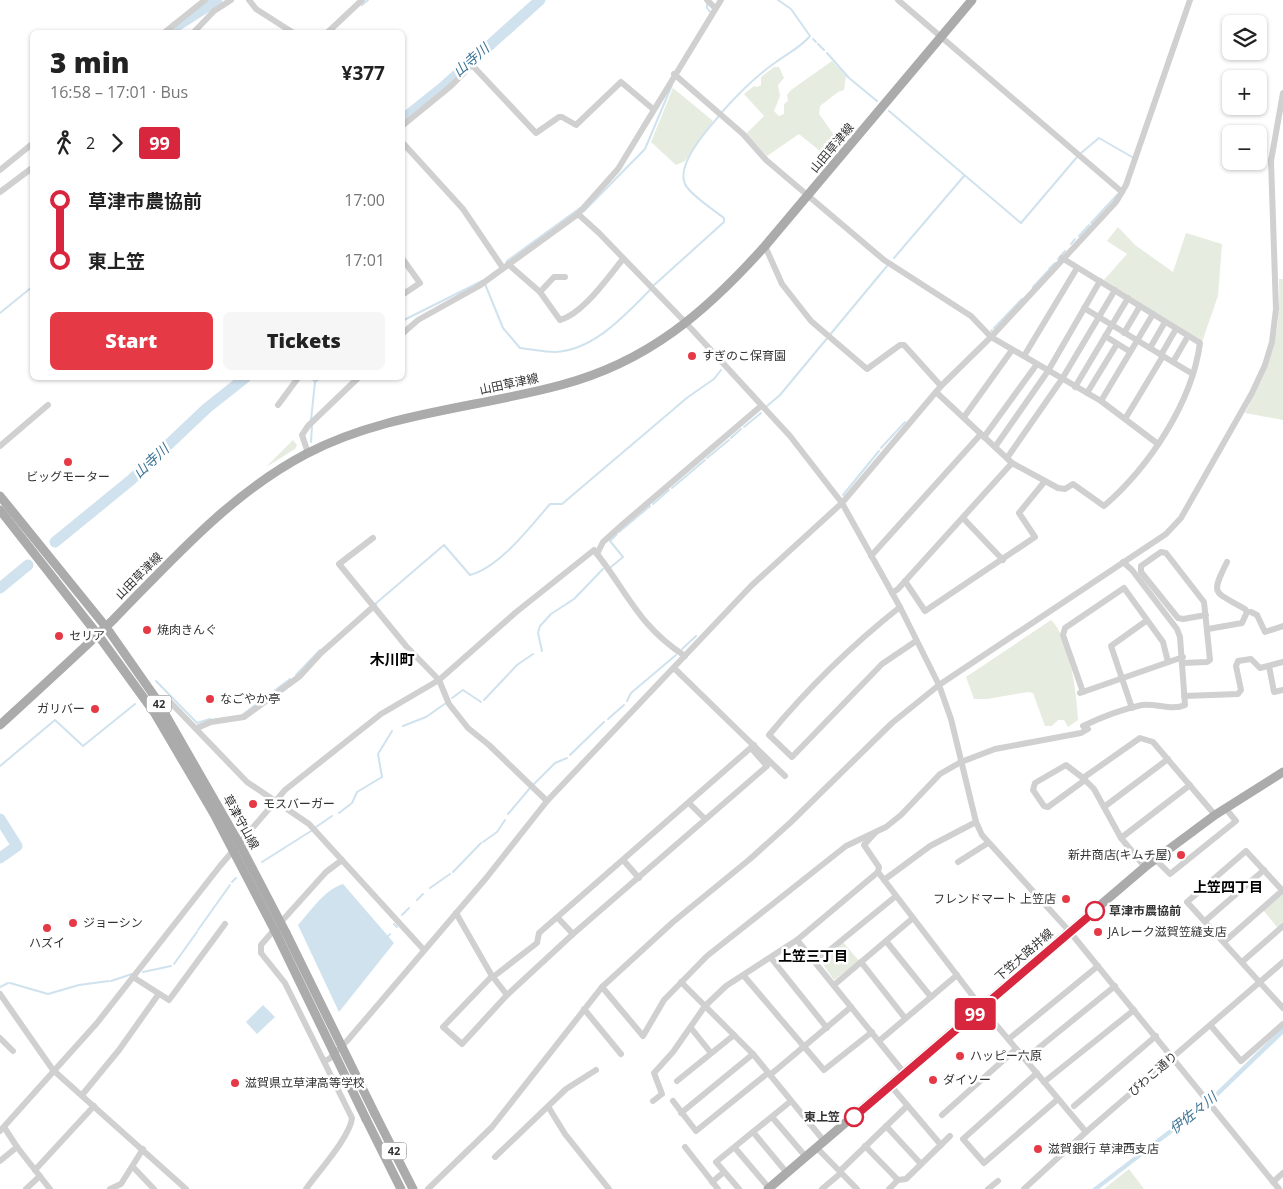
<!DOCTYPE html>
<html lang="en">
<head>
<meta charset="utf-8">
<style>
	body { margin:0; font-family:"Open Sans","Noto Sans JP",sans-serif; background:#f6f6f6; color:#222; height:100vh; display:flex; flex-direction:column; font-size:19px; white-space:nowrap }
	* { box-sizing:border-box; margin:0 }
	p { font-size:16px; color:#767676 }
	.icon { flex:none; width:28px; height:28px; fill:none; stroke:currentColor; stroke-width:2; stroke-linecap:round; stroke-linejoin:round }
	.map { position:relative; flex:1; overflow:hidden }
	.side { position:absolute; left:30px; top:30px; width:375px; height:350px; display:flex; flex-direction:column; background:#fff; border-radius:8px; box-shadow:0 1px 4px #0004 }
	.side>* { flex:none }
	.badge { padding:0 10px; border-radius:4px; font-size:18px; line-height:32px }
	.buttons { position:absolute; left:1222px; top:15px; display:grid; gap:10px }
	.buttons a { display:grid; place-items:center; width:45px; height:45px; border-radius:8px; background:#fff; box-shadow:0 1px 4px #0004; font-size:25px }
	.map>.badge { position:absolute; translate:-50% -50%; box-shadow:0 0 0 2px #fff }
	.legs { display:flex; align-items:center; gap:8px; height:55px; padding:0 20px; font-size:16px }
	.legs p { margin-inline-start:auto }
	.summary { display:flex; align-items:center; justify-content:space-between; height:85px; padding:0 20px }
	h1 { font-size:28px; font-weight:800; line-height:38px }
	.button { display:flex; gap:10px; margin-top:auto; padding:10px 20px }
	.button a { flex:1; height:58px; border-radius:8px; background:#e63946; color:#fff; font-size:20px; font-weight:800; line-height:58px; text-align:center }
	.button a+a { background:#f6f6f6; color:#222 }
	ul { padding:0 20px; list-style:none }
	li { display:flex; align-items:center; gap:18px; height:60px; font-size:19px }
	li i { display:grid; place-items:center; width:8px; height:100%; margin:0 6px; background:currentColor }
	li i::after { content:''; width:12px; height:12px; margin:-6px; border:4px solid; border-radius:50%; background:#fff }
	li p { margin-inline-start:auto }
	li:first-child i { background:linear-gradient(#0000 50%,currentColor 0) }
	li:last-child i { background:linear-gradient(currentColor 50%,#0000 0) }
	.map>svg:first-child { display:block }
	.green { fill:#e6ecdf }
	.water { fill:#cfe2ee }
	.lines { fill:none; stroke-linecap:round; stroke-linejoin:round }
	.stream { stroke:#cfe2ee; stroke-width:2 }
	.river { stroke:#cfe2ee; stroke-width:11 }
	.minor { stroke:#d0d0d0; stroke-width:6 }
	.major { stroke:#ababab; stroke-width:9 }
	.major-bridge { stroke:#ababab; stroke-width:9 }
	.line-1-casing { stroke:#fff; stroke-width:11 }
	.line-1 { stroke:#d7263d; stroke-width:8 }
	.poi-dot { fill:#e63946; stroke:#fff; stroke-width:2 }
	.stop-1-dot { fill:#fff; stroke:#d7263d; stroke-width:2.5 }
	.labels { text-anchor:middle; stroke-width:5; stroke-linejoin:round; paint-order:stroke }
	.shield { fill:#fff; stroke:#707070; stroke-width:1 }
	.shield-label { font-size:11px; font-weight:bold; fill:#333 }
	.street-label { font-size:12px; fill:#333; stroke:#fff }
	.poi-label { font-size:12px; fill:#333; stroke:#fff; text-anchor:start }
	.stop-label { font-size:12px; font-weight:bold; fill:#333; stroke:#fff; text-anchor:start }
	.water-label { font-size:14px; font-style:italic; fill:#3f7597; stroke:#fff }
	.neighbourhood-label { font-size:14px; font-weight:bold; fill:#000; stroke:#fff }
	.quarter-label { font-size:15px; font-weight:bold; fill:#000; stroke:#fff }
</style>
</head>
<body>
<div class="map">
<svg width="1283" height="1189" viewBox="0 0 1283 1189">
	<rect width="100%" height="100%" fill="#fff"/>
	<!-- green -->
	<g class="green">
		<polygon points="832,61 846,76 844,90 838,92 820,106 819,114 837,139 836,144 826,152 820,151 799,134 767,156 746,134 764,116 744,94 754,86 757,87 761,85 761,77 774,67 779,67 784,78 778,85 780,96 774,111 779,116 784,114 784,104 788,101 787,95 791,90"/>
		<polygon points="673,88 713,121 685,161 676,165 651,142"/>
		<polygon points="1118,227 1135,245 1173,272 1186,233 1222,244 1218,296 1202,342 1103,281 1127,254 1107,241"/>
		<path d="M1279 279H1283V420L1245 413C1272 361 1281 339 1279 279Z"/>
		<polygon points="293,440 297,445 295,449 266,467"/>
		<path d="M1051 620C1070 637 1077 696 1078 720L1068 727 1064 720H1058L1052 726H1045L1033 693 1028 692 987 699H974L966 677Z"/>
		<polygon points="1283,893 1283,922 1277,927 1263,910"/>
		<polygon points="843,942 859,961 834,980 820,960"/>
		<polygon points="1129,1169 1144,1189 1104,1189"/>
	</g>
	<!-- water -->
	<g class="water">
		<path d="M343 884 394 943 339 1012 298 925C310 912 325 889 343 884Z"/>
		<polygon points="263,1005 275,1017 257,1034 246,1022"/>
		<polygon points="1283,1027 1283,1034 1211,1103 1099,1189 1092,1189 1209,1099"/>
	</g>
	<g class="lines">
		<!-- stream -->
		<g class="stream">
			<polyline points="707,3 707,8 711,13"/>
			<polyline points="362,5 368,0"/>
			<polyline points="813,39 816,42"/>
			<polyline points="818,44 824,50"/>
			<polyline points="827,53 849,78 877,101"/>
			<polyline points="889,111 1021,223 1077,157"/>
			<path d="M722 112C738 94 756 76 776 62 788 53 800 48 810 36L791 9 778 0"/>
			<polyline points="1081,153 1099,138 1132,157"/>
			<polyline points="584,211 645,149 672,85"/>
			<polyline points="1091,223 1117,195"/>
			<polyline points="1079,236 1089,225"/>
			<polyline points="1071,244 1075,239"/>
			<polyline points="894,258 964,176"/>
			<polyline points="1058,259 1065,251"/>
			<polyline points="509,263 507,261 580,208"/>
			<polyline points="1049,269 1055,263"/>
			<path d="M485 284 503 328 520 348C531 349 544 352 555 352 594 350 624 316 650 290"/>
			<path d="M653 286 724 222V218C714 210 690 195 685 184 676 164 707 130 719 116"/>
			<polyline points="1033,287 1048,271"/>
			<polyline points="0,313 32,287"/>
			<polyline points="402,321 482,281"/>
			<polyline points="994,328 1022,299"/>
			<polyline points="991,331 992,330"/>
			<polyline points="312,378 315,382 320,378"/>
			<polyline points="767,406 780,395 887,266"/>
			<polyline points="311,420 315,382"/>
			<polyline points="744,427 761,413"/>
			<polyline points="731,438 741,429"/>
			<polyline points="311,442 312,425"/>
			<polyline points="881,448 905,422"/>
			<polyline points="707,458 729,440"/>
			<polyline points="672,488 705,460"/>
			<polyline points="843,495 879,451"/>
			<polyline points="653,504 669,490"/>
			<polyline points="619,532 650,506"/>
			<polyline points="611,567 623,557 610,541 617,534"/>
			<path d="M374 605 444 545 470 575C500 567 530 527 550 504H562L688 397 714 379 721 370"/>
			<polyline points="682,649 696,636"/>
			<polyline points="542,651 538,633 540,626 551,614 574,599 603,569"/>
			<polyline points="296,675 320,650"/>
			<polyline points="156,681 197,723 210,719"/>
			<polyline points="452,698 463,690 481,702"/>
			<polyline points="484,700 517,665 533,654"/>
			<polyline points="627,701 631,693 676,655"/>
			<polyline points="242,715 290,679"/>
			<polyline points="608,719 624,705"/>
			<polyline points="403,726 426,717 446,703"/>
			<polyline points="570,755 604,722"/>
			<polyline points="0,766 55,720 83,746 135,704"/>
			<polyline points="534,784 555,763 567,758"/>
			<polyline points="339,813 352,803 357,792 382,777 378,754 392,731"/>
			<polyline points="508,814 530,788"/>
			<polyline points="316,827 332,816"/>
			<polyline points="483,842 497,832 505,820"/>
			<polyline points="262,862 311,831"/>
			<polyline points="453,872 481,843"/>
			<polyline points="232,882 236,878"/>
			<polyline points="430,888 450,874"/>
			<polyline points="417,900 423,894"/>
			<polyline points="402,915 409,908"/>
			<polyline points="394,924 397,927"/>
			<polyline points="198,930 230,885"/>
			<polyline points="388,936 390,934"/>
			<polyline points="174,964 197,932"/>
			<polyline points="143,972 171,966"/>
			<polyline points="111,981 132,974"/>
			<polyline points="10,983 48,994 79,985 109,981"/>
			<polyline points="0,987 8,983"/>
		</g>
		<!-- river -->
		<g class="river">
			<polyline points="175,27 217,0"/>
			<polyline points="402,120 442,88 540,0"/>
			<polyline points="55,542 131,480 207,408 245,378"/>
			<polyline points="0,588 28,565"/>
			<polyline points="0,819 17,846 0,858"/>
		</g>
		<!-- minor -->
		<g class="minor">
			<polyline points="249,0 256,9 292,32"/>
			<polyline points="707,0 715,8"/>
			<polyline points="898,0 1122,192"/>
			<polyline points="165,32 205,0"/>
			<polyline points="194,32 214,11 231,0"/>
			<polyline points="328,32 362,0"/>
			<polyline points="674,74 743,134 766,160 884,260 971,316 991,337 1101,401 1158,444"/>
			<polyline points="402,126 451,86 472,65 536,133 559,117 562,117 576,125 621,82 653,109"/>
			<polyline points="402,142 463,209 503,268"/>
			<polyline points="0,170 32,144"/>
			<polyline points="0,192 32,168"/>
			<polyline points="578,214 599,233 686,323 790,436 842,503 900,607 939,685 951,719 976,822 982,835 1070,932 1279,1189"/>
			<polyline points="765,246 782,284 811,321 867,369 900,345 904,345 941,386"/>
			<polyline points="402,258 420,283 402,295"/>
			<path d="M508 264 540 292 560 320C583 314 608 277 623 259"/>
			<polyline points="540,292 554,277 565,277"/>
			<polyline points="1084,308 1191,373"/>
			<polyline points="1124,333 1140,306"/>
			<polyline points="402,334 418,320 479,286 578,214 618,169 721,0"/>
			<polyline points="1105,336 1129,351"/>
			<polyline points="1150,348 1165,322"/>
			<polyline points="1161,355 1176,329"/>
			<polyline points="1024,356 1077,268"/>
			<polyline points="1173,362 1188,336"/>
			<polyline points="1075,387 1128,298"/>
			<path d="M936 392 1012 463 1058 488 1065 489 1073 484 1104 506C1149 467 1192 403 1200 343L1062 258"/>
			<polyline points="1087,393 1117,344"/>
			<polyline points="1101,401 1153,314"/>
			<polyline points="278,405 298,378"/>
			<polyline points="964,417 1012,350"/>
			<polyline points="1125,419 1163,356"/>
			<polyline points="984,437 1037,364"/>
			<polyline points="0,446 48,405"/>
			<polyline points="995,447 1048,371 1100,281"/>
			<polyline points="308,453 302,435 308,426 358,378"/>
			<polyline points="1007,458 1062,379 1115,290"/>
			<polyline points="963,518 1003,560"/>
			<polyline points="373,538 339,564 406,646 439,680 449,704 468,728 489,745 547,801"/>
			<polyline points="597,554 603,542 623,524 761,406"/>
			<polyline points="871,556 981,434"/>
			<polyline points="905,581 925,611 1035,537 1019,513 1045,481"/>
			<polyline points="892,593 898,589 1012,463"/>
			<path d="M900 607C852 645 808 688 769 735L792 757 882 664 916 641"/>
			<polyline points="1251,612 1257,615 1265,632 1283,626"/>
			<path d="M1208 629 1242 623 1247 612 1245 609C1214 591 1210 596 1227 562"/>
			<polyline points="1183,663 1207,662 1210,660 1204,602 1166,553 1161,552 1141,566 1141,572 1178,618 1183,619 1206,615"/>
			<polyline points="1269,666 1274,692 1283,690"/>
			<polyline points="674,668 785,776"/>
			<polyline points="1083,692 1063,635 1065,628 1124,588 1163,642 1168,662"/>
			<polyline points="1080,693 1183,657"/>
			<polyline points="1184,696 1238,694 1241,690 1236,666 1238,661 1251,659 1260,668 1283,662"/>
			<polyline points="157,700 171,703 247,782 309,824 424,950"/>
			<polyline points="1132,708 1111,646 1146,621"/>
			<path d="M1083 726C1102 717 1122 709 1142 705 1156 703 1172 711 1185 705L1180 637 1177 629 1132 570 1123 562"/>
			<polyline points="197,728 211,722 244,717 300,676 321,653 374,606"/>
			<polyline points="1083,778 1066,765 1035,783 1033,790 1044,806 1048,807 1085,780"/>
			<polyline points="690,804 705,819"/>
			<polyline points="1104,807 1168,759"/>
			<polyline points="875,833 864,845 879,867 878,872 982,1008 1086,1132"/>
			<polyline points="1121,838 1190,785"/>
			<polyline points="1155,859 1170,874 1236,821 1226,809"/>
			<polyline points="624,861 639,878"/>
			<polyline points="958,862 988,843"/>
			<polyline points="1145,867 1121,838 1094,789 1083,778 1140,738 1153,742 1215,815"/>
			<polyline points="884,880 930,846 976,822"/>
			<polyline points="1282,890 1246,851 1187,902 1283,1008"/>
			<polyline points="456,913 492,976"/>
			<polyline points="558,918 573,934"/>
			<polyline points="1205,921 1264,870"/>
			<polyline points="281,922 326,872 342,860"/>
			<path d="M274 930 261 945V953L285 983 352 1118C350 1137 318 1172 306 1189"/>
			<polyline points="797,940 905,1074"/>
			<polyline points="886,941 931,997"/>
			<polyline points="1224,942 1283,890"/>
			<polyline points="771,958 827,1028"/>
			<polyline points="815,962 896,896"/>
			<polyline points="861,962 905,1018"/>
			<polyline points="1242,962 1283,926"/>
			<polyline points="744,976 824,1070 872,1032"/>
			<polyline points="133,977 169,1000 225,924"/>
			<polyline points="493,977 507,995 573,934 767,766 751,748"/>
			<polyline points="681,982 753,1054 824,1141"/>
			<polyline points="834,985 913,918"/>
			<polyline points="602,987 643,1036 664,1000 707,956 846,846 886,827 901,815 940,774 961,762 995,749 1081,733 1088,729"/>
			<polyline points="0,994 53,1070 186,1189"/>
			<polyline points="507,995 462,1044 443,1027 492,976 493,977 537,943 539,933 754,745"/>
			<polyline points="584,1009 621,1054"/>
			<polyline points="1211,1026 1241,1061 1283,1024"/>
			<polyline points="691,1028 711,1053"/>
			<polyline points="0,1038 13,1051"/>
			<polyline points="1010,1038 1098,966"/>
			<polyline points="879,1041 957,975"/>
			<polyline points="1025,1059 1115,986"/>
			<polyline points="324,1061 329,1059 347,1041 487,877 547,801 751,586 842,503 941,386 991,337 1116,202 1126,185 1190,0"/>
			<polyline points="1037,1073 963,1139 984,1163 1058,1099"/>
			<polyline points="770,1075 851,1007"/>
			<polyline points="677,1081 734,1035"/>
			<polyline points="1044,1082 1134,1010"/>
			<polyline points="891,1086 941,1145"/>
			<polyline points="82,1095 119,1050 158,995"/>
			<polyline points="653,1101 662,1094 654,1073 673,1052 705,1006 726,986 797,940 878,872"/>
			<polyline points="673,1101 696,1131 768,1073"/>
			<polyline points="1074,1106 1156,1036"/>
			<polyline points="549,1108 565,1134 609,1189"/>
			<polyline points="681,1113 753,1054"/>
			<polyline points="942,1115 1016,1049"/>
			<polyline points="772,1117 806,1157"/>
			<polyline points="886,1126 921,1164"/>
			<polyline points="4,1127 17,1147 50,1189"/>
			<path d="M0 1131 97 1023 220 866 285 790 381 714 439 680 515 613 594 550C627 591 638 626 685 656"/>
			<polyline points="753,1132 787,1173"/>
			<polyline points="865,1146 898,1180"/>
			<polyline points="685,1147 718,1189"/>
			<polyline points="735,1148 769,1188"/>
			<polyline points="817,1148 857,1189"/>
			<polyline points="495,1157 566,1089 596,1070"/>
			<polyline points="0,1161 17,1147"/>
			<polyline points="133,1167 154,1189"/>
			<polyline points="35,1170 94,1106"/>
			<polyline points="840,1171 907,1106"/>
			<polyline points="712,1182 724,1172"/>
			<polyline points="1273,1182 1283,1173"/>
			<polyline points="26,1189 40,1176"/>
			<polyline points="110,1189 121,1184 143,1149"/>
			<polyline points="428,1189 492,1127 602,987 673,922 750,859 791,822 892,723 939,685 1166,534 1181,518 1252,393 1265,365 1272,342 1276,309 1271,161 1283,93"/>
			<polyline points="739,1189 716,1162 791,1101"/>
			<polyline points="822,1189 841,1173"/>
			<polyline points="889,1189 898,1180 906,1179 950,1136"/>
			<polyline points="988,1189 998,1181"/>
			<polyline points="1024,1189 1086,1132 1283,962"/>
		</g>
		<!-- major -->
		<g class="major">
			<polyline points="0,496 106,627 157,700 239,843 286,933"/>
			<polyline points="0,510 98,635 154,712 214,814 275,931"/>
			<path d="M0 725C38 690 76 656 113 620 172 560 230 494 306 454 384 413 476 408 561 385 648 362 706 312 765 246L972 0"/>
			<polyline points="375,1114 413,1189"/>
			<polyline points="366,1119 401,1189"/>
			<polyline points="768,1189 1145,867 1215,815 1283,772"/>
		</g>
		<!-- major-bridge -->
		<g class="major-bridge">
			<polyline points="275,931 366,1119"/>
			<polyline points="286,933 375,1114"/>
		</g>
	</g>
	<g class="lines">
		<defs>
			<polyline id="line-1" points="854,1117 1095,911"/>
		</defs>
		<!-- line-1 casing -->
		<use href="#line-1" class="line-1-casing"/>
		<!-- line-1 -->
		<use href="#line-1" class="line-1"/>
	</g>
	<!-- markers -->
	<g class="poi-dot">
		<circle cx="692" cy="356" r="5"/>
		<circle cx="68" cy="462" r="5"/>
		<circle cx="147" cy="630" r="5"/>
		<circle cx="59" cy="636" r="5"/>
		<circle cx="210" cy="699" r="5"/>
		<circle cx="95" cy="709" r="5"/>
		<circle cx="253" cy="804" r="5"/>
		<circle cx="1181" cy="855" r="5"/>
		<circle cx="1066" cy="899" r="5"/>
		<circle cx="73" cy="923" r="5"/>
		<circle cx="47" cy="928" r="5"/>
		<circle cx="1098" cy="932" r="5"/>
		<circle cx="960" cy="1056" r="5"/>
		<circle cx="933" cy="1080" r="5"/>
		<circle cx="235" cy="1083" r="5"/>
		<circle cx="1038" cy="1149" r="5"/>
	</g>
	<g class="stop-1-dot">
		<circle cx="1095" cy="911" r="9"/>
		<circle cx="854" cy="1117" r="9"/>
	</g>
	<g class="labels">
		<!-- shield labels -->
		<g class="shield">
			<rect x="146.5" y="695.5" width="25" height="17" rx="4"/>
			<rect x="381.5" y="1142.5" width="25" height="17" rx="4"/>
		</g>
		<g class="shield-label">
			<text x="159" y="708">42</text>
			<text x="394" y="1155">42</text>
		</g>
		<!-- street labels -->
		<g class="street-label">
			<text transform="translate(832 148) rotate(-50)" y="4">山田草津線</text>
			<text transform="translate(509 384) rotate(-12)" y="4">山田草津線</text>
			<text transform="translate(139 576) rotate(-45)" y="4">山田草津線</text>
			<text transform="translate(241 822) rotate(61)" y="4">草津守山線</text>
			<text transform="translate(1024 955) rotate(-41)" y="4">下笠大路井線</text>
			<text transform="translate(1153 1074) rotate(-41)" y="4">びわこ通り</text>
		</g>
		<!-- poi labels -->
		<g class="poi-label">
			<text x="702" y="360">すぎのこ保育園</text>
			<text x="68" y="481" text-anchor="middle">ビッグモーター</text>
			<text x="157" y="634">焼肉きんぐ</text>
			<text x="69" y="640">セリア</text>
			<text x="220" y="703">なごやか亭</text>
			<text x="85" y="713" text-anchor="end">ガリバー</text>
			<text x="263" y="808">モスバーガー</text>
			<text x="1171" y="859" text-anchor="end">新井商店(キムチ屋)</text>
			<text x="1056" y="903" text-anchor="end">フレンドマート 上笠店</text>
			<text x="83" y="927">ジョーシン</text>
			<text x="1108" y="936">JAレーク滋賀笠縫支店</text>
			<text x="47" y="947" text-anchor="middle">ハズイ</text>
			<text x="970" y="1060">ハッピー六原</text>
			<text x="943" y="1084">ダイソー</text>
			<text x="245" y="1087">滋賀県立草津高等学校</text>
			<text x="1048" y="1153">滋賀銀行 草津西支店</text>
		</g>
		<!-- stop labels -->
		<g class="stop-label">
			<text x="1109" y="915">草津市農協前</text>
			<text x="840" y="1121" text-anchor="end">東上笠</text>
		</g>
		<!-- water labels -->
		<g class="water-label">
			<text transform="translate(471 60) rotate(-41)" y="5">山寺川</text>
			<text transform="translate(151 461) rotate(-43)" y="5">山寺川</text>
			<text transform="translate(1193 1113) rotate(-39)" y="5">伊佐々川</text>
		</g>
		<!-- neighbourhood labels -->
		<g class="neighbourhood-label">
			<text x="1228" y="892">上笠四丁目</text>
			<text x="813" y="961">上笠三丁目</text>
		</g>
		<!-- quarter labels -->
		<g class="quarter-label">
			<text x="392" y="665">木川町</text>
		</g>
	</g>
</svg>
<div class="buttons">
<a><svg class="icon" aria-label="layers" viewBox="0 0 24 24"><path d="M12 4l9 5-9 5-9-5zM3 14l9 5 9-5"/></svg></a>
<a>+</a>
<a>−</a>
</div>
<b class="badge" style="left:975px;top:1014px;background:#d7263d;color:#fff">99</b>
<section class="side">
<div class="summary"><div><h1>3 min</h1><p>16:58 – 17:01 · Bus</p></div><b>¥377</b></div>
<div class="legs"><svg class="icon" aria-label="walk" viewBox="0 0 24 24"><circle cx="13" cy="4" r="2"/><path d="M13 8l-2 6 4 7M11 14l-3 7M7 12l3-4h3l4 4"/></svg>2<svg class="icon" aria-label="forward" viewBox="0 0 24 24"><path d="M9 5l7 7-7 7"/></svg><b class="badge" style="background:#d7263d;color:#fff">99</b></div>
<ul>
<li><i style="color:#d7263d"></i><b>草津市農協前</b><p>17:00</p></li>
<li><i style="color:#d7263d"></i><b>東上笠</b><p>17:01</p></li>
</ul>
<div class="button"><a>Start</a><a>Tickets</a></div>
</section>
</div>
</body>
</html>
